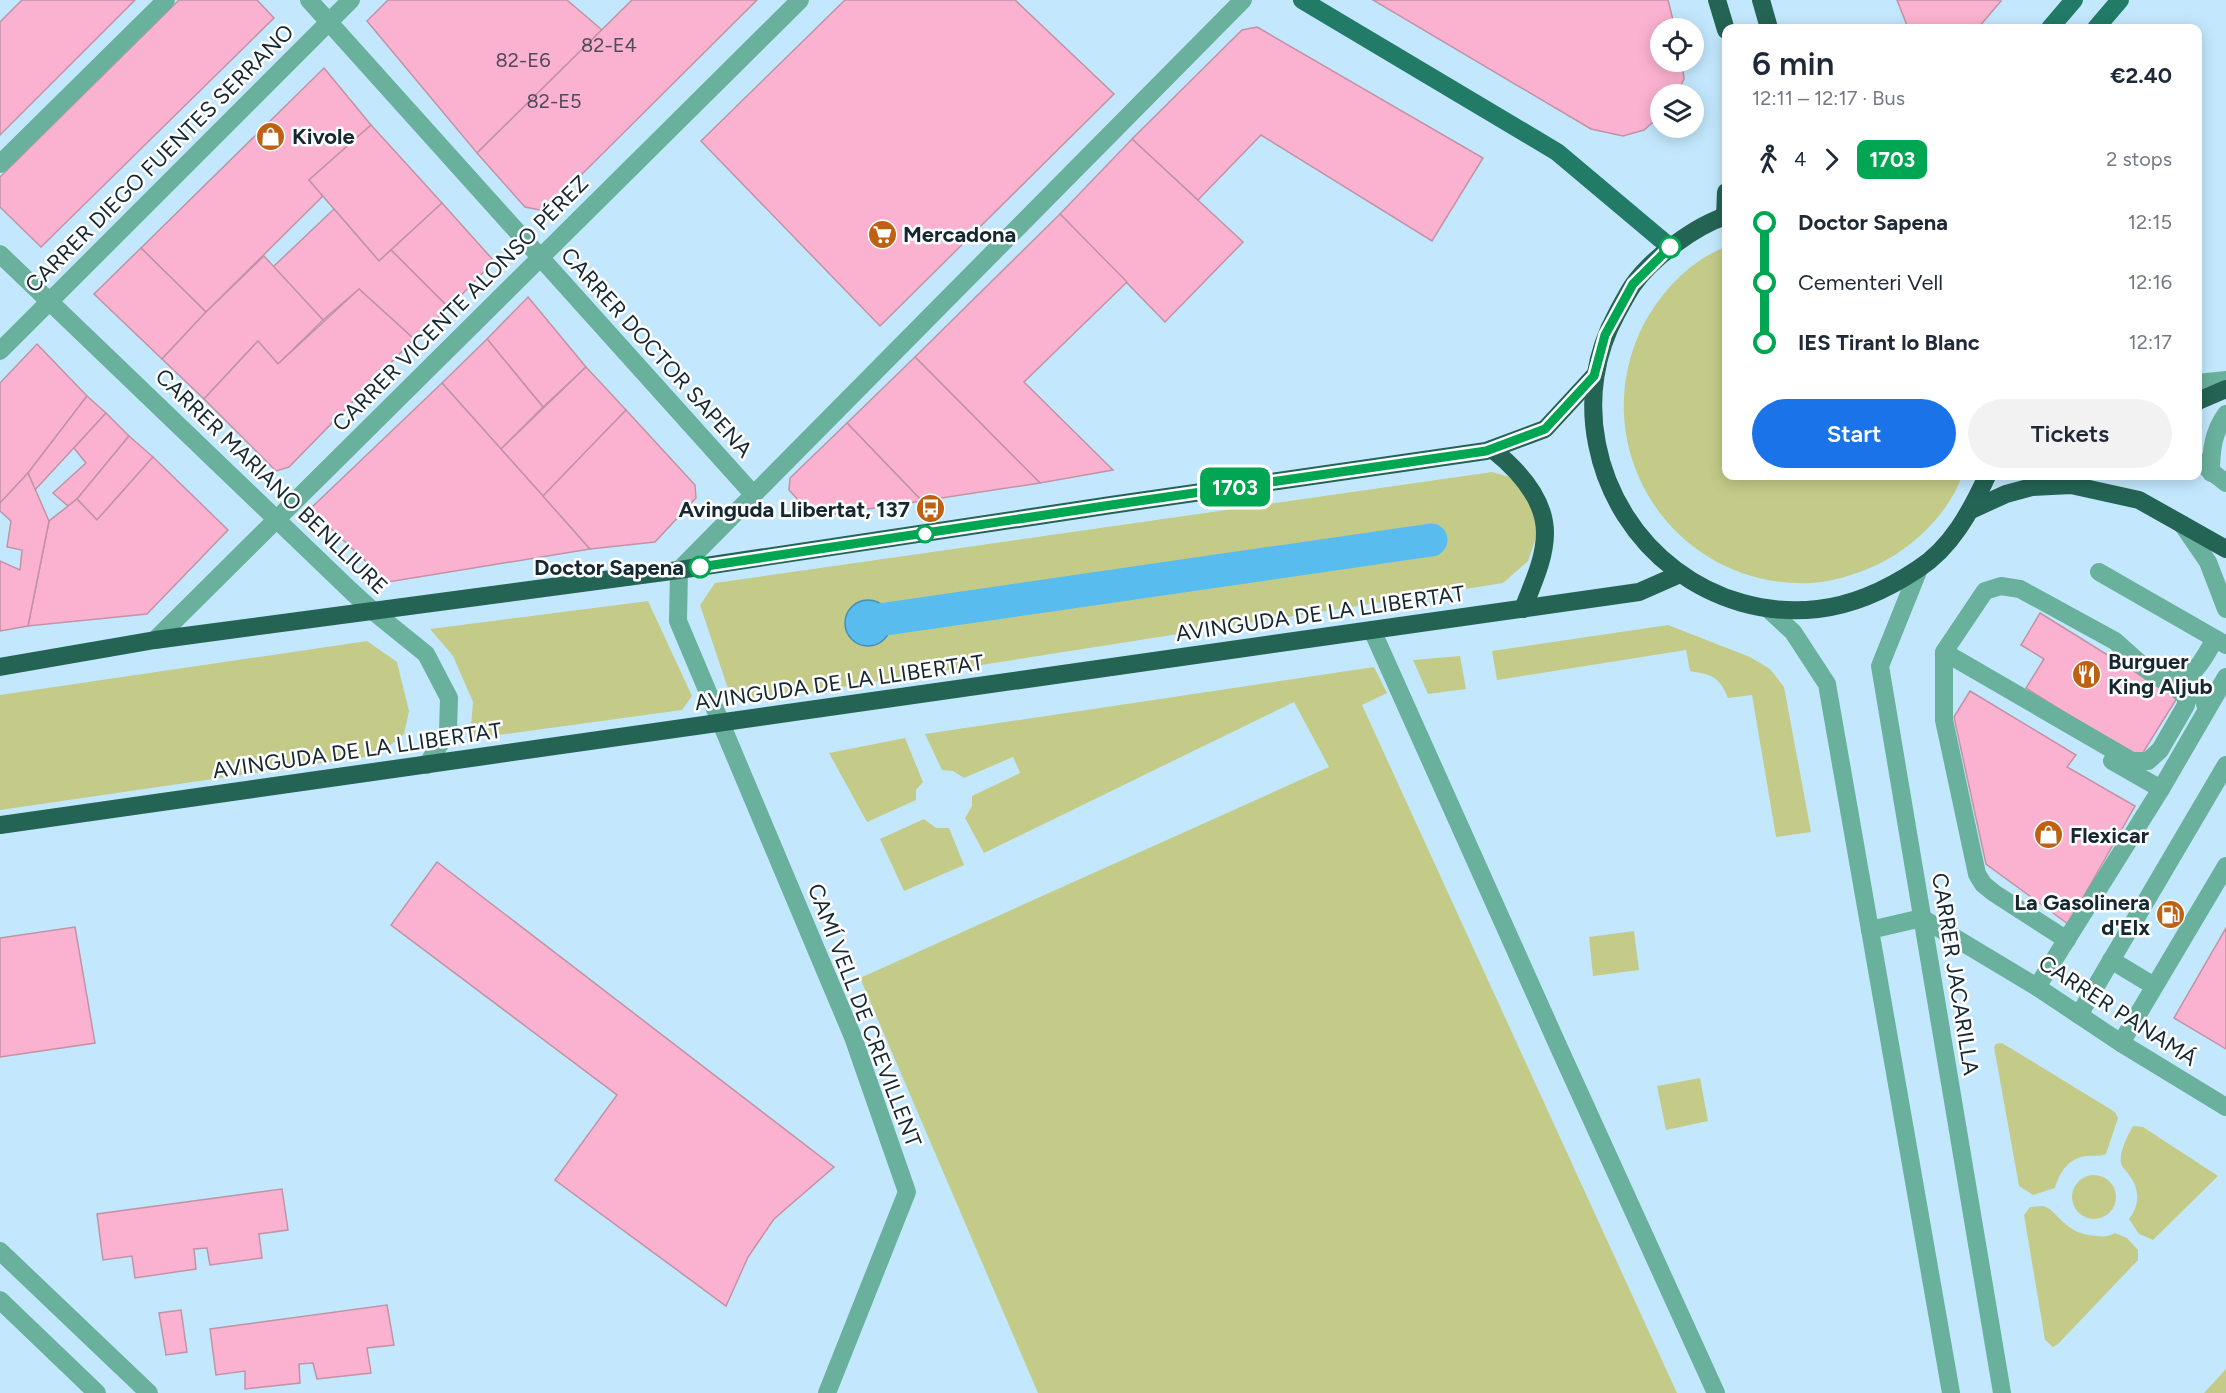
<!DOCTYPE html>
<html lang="en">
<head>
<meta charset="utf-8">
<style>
	body { margin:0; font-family:Figtree,sans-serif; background:#f2f2f3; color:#1f2937; height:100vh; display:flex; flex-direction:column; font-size:22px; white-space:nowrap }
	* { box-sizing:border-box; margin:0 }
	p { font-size:20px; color:#747a83 }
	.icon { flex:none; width:33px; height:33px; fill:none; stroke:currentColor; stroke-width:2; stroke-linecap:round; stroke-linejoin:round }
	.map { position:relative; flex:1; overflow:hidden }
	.panel { position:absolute; left:1722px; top:24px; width:480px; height:456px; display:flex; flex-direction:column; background:#fff; border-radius:12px; box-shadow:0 3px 15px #0003 }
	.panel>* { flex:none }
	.badge { padding:0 12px; border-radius:9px; font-size:21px; line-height:39px }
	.tools { position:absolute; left:1650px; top:18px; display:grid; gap:12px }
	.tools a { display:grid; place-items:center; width:54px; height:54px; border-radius:50%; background:#fff; box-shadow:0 3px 15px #0003; font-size:30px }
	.map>.badge { position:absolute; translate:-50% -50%; box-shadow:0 0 0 3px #fff }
	.legs { display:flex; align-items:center; gap:9px; height:66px; padding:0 30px; font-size:20px }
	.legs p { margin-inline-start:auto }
	.summary { display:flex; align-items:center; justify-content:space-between; height:102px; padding:0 30px }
	h1 { font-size:33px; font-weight:600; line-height:45px }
	.cta { display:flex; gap:12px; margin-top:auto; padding:12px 30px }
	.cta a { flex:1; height:69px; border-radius:36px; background:#1a73e8; color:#fff; font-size:24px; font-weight:600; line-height:69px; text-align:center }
	.cta a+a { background:#f2f2f3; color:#1f2937 }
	ul { padding:0 30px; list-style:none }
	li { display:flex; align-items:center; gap:21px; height:60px; font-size:22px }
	li i { display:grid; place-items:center; width:9px; height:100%; margin:0 8px; background:currentColor }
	li i::after { content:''; width:15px; height:15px; margin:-8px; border:4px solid; border-radius:50%; background:#fff }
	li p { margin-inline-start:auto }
	li:first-child i { background:linear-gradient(#0000 50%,currentColor 0) }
	li:last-child i { background:linear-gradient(currentColor 50%,#0000 0) }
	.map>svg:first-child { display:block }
	.green { fill:#c4cb88 }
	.water { fill:#59bcee; stroke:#458fb5; stroke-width:1.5 }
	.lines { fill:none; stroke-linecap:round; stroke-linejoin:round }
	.canal { stroke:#59bcee; stroke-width:33 }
	.building { fill:#fbb2d0; stroke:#c193a5; stroke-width:1.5 }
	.minor { stroke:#69b19c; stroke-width:18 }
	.major { stroke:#217b66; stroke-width:18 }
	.highway { stroke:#246454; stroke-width:18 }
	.line-1-casing { stroke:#fff; stroke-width:14 }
	.line-1 { stroke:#00a651; stroke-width:9 }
	.stop-1-dot { fill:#fff; stroke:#00a651; stroke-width:3 }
	.labels { text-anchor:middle; stroke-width:5; stroke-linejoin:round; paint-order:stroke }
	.number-label { font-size:20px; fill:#4e4a59 }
	.poi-label { font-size:22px; font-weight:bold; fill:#152731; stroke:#fff; text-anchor:start }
	.street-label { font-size:22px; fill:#152731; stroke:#fff }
	.stop-label { font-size:22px; font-weight:bold; fill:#152731; stroke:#fff; text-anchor:end }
</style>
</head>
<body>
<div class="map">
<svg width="2226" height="1393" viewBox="0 0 2226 1393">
	<rect width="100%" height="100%" fill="#c3e8fd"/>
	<!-- green -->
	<g class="green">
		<path d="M1726 246V476H1962C1948 515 1910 551 1872 567 1853 575 1832 582 1811 583 1678 589 1586 456 1639 334 1652 305 1673 279 1699 261 1707 255 1717 251 1726 246Z"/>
		<polygon points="1492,472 1517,479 1534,494 1538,532 1528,561 1503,583 746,702 727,686 700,605 715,583"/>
		<polygon points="648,601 692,696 682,710 470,739 473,702 453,656 430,629"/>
		<path d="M1668 625 1750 657 1770 669 1784 687 1811 832 1776 837 1752 695 1728 698C1719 676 1712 675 1690 671L1686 650 1497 680 1492 651Z"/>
		<polygon points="367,641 397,662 409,711 404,734 378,755 0,810 0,695"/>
		<polygon points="1460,656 1466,689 1428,694 1413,660"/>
		<polygon points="1374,667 1387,693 1362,705 1677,1393 1038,1393 860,978 1329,767 1294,702 984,853 965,818 972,806 972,796 1020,773 1013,757 964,778 953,771 942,770 925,734"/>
		<polygon points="905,738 923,782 916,790 916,800 867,822 829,753"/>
		<polygon points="924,819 936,828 949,828 964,865 904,891 880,839"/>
		<polygon points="1634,931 1639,970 1593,976 1589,937"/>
		<path d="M2002 1043 2115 1112 2118 1118 2106 1154C2099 1157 2094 1155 2087 1156 2069 1158 2060 1171 2055 1188L2033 1195 2019 1186 1994 1047 1996 1044Z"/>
		<polygon points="1700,1078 1708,1121 1666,1130 1657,1086"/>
		<path d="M2133 1126 2143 1127 2218 1176 2153 1240 2139 1234 2129 1219C2140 1205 2140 1189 2129 1175 2126 1170 2122 1168 2121 1163 2119 1152 2128 1135 2133 1126Z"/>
		<circle cx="2094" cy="1197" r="22"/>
		<path d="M2044 1206C2051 1209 2054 1213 2059 1218 2071 1230 2080 1235 2097 1236 2104 1237 2109 1236 2115 1233L2127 1238 2138 1250V1260L2058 1344 2053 1347 2045 1340 2024 1215 2030 1207Z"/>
		<polygon points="2226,1369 2226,1393 2204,1393"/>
	</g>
	<!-- water -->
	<circle class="water" cx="868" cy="623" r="23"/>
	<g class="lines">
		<!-- canal -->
		<polyline class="canal" points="879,620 1431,540"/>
	</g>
	<!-- building -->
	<g class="building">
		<polygon points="22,0 135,0 0,135 0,22"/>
		<polygon points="179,0 257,0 274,18 41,247 0,207 0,177"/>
		<polygon points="388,0 567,0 602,30 477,153 367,21"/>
		<polygon points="632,0 757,0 545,211 525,207 477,153"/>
		<polygon points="845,0 1015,0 1114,94 880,326 701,141"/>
		<polygon points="1373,0 1668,0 1675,28 1660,28 1660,62 1682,62 1684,79 1677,94 1660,94 1660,116 1644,130 1623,136 1591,129"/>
		<polygon points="1897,0 1999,0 2001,1 1978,28 1908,28"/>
		<polygon points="1257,27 1483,158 1432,241 1261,135 1198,200 1132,139 1242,30"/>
		<polygon points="324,68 371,125 309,180 323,196 206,312 141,248"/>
		<polygon points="371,125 442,203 379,261 309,180"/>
		<polygon points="1132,139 1243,242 1165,322 1060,214"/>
		<polygon points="442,203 494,261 449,308 391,250"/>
		<polygon points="334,209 379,261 391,250 449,308 414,339 359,289 323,320 273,267"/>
		<polygon points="1060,214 1127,282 1024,382 1113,470 1040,483 915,357"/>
		<polygon points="141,248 206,312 162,359 94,294"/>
		<polygon points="264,256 323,320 278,364 258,341 204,399 162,359 206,312"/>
		<polygon points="359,289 414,339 289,467 276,471 204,399 258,341 278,364"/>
		<polygon points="528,297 586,367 543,407 487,339"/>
		<polygon points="487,339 543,407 501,449 442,383"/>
		<polygon points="37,344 87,396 28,473 0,503 0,383"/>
		<polygon points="915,357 1040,483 922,501 847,423"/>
		<polygon points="586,367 626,410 543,496 501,449"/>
		<polygon points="442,383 543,496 590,549 388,582 310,509"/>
		<polygon points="87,396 106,413 35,490 28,473"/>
		<polygon points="626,410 695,485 696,498 655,542 590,549 543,496"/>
		<polygon points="106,413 129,436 77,499 68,506 53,493 86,463 74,448"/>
		<polygon points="847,423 922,501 814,517 789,490 790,478"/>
		<polygon points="129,436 153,457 97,520 77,499"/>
		<polygon points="153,457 228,530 147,614 28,626 49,521 77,499 97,520"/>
		<polygon points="28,473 49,521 28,626 0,631 0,561 20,570 22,550 7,547 11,521 0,511 0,503"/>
		<polygon points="2040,613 2177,698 2139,759 2026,688 2044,659 2021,645"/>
		<polygon points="1970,691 2076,755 2067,767 2135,806 2068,924 1986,864 1954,717"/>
		<polygon points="437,862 834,1167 774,1219 748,1257 726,1306 555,1180 617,1095 391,925"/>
		<polygon points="75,927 95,1043 0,1057 0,938"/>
		<polygon points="2226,928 2226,1049 2174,1018"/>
		<polygon points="282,1189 288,1230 259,1234 262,1258 210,1265 207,1248 194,1249 196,1269 135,1278 132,1256 103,1260 97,1214"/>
		<polygon points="387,1305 394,1345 367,1348 371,1373 317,1379 313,1363 299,1364 300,1383 245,1389 245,1371 216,1375 210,1329"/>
		<polygon points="181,1310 187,1352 166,1355 159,1313"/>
	</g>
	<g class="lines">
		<!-- minor -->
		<g class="minor">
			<polyline points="309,0 753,494"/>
			<polyline points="0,164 166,0"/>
			<polyline points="0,254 350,590 374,612 426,654 449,698 448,731 427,765"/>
			<polyline points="0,351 351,0"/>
			<polyline points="2198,383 2226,380"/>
			<polyline points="2198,461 2226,483"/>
			<path d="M2211 473C2211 451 2213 432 2226 414"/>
			<polyline points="2182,524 2208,562 2226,609"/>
			<polyline points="1919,569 1880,666 2002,1393"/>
			<polyline points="2099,572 2226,645"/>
			<polyline points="1768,609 1793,632 1827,684 1951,1393"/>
			<polyline points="1372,630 1560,1050 1716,1393"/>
			<polyline points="155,640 800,0"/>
			<polyline points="1944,652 2132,761 2148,761 2160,750 2186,705 2186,697 2172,685 2152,674 2115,641 2020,589 2001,586 1985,591 1944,652 1944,720 1977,874 1983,884 1994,893 2067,940"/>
			<path d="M2162 667 2183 679C2199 670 2206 654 2215 639"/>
			<polyline points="2183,679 2201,693 2207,709"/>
			<polyline points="2161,789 2226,677"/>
			<polyline points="1922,918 2037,987 2121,1043 2226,1107"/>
			<polyline points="1870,930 1922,918"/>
			<polyline points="2111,960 2154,986"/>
			<polyline points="2037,987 2161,789 2112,761"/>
			<polyline points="2079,1015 2226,765"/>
			<polyline points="2121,1043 2226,866"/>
			<polyline points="0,1251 149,1393"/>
			<polyline points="0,1300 97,1393"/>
			<polyline points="827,1393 907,1192 853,1037 678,621 679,570 1243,0"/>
		</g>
		<!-- major -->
		<g class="major">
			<polyline points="1302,0 1557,152 1670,247"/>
			<polyline points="2050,28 2074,0"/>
			<polyline points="2096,28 2120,0"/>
		</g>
		<!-- highway -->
		<g class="highway">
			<polyline points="1717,0 1726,30"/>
			<polyline points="1761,0 1769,28"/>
			<path d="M1726 216C1695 226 1652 258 1633 285 1627 294 1622 304 1617 313 1595 353 1588 399 1597 444 1617 547 1712 621 1818 609 1853 605 1888 589 1918 569 1951 548 1971 511 1987 476"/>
			<polyline points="1725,217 1726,192"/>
			<polyline points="2198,401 2226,389"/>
			<path d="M1492 449C1517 469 1545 498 1545 533 1545 559 1532 585 1523 609"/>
			<polyline points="1971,510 2006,494 2032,487 2071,485 2139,500 2226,549"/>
			<polyline points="0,667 155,640 679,570 1111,505 1486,451 1545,429 1594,376"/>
			<polyline points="0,825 1639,592 1680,574"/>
		</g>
	</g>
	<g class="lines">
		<defs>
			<polyline id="line-1" points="700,567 1111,505 1486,451 1545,429 1594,376 1605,335 1633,284 1670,247"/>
		</defs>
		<!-- line-1 casing -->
		<use href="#line-1" class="line-1-casing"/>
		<!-- line-1 -->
		<use href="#line-1" class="line-1"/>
	</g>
	<!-- icons -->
	<defs>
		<symbol id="shop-disc" viewBox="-11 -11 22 22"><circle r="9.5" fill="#be6113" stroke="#fff"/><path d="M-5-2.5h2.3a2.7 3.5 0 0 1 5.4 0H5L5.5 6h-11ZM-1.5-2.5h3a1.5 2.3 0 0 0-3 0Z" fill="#fff"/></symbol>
		<symbol id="supermarket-disc" viewBox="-11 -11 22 22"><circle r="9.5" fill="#be6113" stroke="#fff"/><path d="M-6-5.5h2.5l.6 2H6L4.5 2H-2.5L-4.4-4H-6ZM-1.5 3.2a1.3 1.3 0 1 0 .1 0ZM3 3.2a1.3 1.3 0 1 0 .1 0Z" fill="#fff"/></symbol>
		<symbol id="bus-disc" viewBox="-11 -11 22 22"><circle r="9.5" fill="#be6113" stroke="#fff"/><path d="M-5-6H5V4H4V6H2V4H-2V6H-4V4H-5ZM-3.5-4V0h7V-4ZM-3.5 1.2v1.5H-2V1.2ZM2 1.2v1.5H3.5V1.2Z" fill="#fff"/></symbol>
		<symbol id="restaurant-disc" viewBox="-11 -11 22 22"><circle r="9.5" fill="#be6113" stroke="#fff"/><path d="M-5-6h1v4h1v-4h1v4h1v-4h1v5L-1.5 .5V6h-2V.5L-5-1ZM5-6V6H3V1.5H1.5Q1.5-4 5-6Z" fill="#fff"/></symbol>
		<symbol id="fuel-disc" viewBox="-11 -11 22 22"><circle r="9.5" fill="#be6113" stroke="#fff"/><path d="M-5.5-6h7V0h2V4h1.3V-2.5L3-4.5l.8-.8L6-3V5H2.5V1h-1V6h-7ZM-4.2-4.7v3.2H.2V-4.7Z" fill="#fff"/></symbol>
	</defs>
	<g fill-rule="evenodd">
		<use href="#shop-disc" x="254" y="120" width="33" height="33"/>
		<use href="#supermarket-disc" x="866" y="218" width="33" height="33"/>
		<use href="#bus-disc" x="914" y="492" width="33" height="33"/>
		<use href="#restaurant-disc" x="2070" y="658" width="33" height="33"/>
		<use href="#shop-disc" x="2032" y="818" width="33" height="33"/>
		<use href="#fuel-disc" x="2154" y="898" width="33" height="33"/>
	</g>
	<!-- markers -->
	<g class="stop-1-dot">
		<circle cx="1670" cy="247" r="10"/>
		<circle cx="925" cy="534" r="8"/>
		<circle cx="700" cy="567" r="10"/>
	</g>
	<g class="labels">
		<!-- number labels -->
		<g class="number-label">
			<text x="609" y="52">82-E4</text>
			<text x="523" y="67">82-E6</text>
			<text x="554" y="108">82-E5</text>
		</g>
		<!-- poi labels -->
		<g class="poi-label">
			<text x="292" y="144">Kivole</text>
			<text x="903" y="242">Mercadona</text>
			<text x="910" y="517" text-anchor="end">Avinguda Llibertat, 137</text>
			<text x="2108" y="669">Burguer<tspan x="2108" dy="25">King Aljub</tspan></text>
			<text x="2070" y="843">Flexicar</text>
			<text x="2150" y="910" text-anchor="end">La Gasolinera<tspan x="2150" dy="25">d'Elx</tspan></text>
		</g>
		<!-- street labels -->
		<g class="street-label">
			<text transform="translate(159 158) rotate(-45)" y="8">CARRER DIEGO FUENTES SERRANO</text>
			<text transform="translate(460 303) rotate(-45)" y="8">CARRER VICENTE ALONSO PÉREZ</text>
			<text transform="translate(657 352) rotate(48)" y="8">CARRER DOCTOR SAPENA</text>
			<text transform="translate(272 481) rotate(44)" y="8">CARRER MARIANO BENLLIURE</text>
			<text transform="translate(1320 613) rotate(-8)" y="8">AVINGUDA DE LA LLIBERTAT</text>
			<text transform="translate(839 682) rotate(-8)" y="8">AVINGUDA DE LA LLIBERTAT</text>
			<text transform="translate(357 750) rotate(-8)" y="8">AVINGUDA DE LA LLIBERTAT</text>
			<text transform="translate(1956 974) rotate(81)" y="8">CARRER JACARILLA</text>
			<text transform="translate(2118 1010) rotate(33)" y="8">CARRER PANAMÁ</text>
			<text transform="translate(865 1015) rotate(69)" y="8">CAMÍ VELL DE CREVILLENT</text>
		</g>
		<!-- stop labels -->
		<g class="stop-label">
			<text x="684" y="575">Doctor Sapena</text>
		</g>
	</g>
</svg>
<div class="tools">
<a><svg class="icon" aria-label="locate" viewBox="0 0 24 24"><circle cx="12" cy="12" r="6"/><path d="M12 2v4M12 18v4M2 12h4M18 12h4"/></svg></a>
<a><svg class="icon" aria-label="layers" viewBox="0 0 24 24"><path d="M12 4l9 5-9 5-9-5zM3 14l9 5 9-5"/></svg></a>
</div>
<b class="badge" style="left:1235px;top:487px;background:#00a651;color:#fff">1703</b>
<section class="panel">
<div class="summary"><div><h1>6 min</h1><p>12:11 – 12:17 · Bus</p></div><b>€2.40</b></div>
<div class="legs"><svg class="icon" aria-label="walk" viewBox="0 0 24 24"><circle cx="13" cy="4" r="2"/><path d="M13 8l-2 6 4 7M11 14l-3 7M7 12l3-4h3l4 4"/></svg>4<svg class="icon" aria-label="forward" viewBox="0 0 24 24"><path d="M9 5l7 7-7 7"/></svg><b class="badge" style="background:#00a651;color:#fff">1703</b><p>2 stops</p></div>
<ul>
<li><i style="color:#00a651"></i><b>Doctor Sapena</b><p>12:15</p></li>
<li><i style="color:#00a651"></i><span>Cementeri Vell</span><p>12:16</p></li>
<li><i style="color:#00a651"></i><b>IES Tirant lo Blanc</b><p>12:17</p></li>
</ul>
<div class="cta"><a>Start</a><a>Tickets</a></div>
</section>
</div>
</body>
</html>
